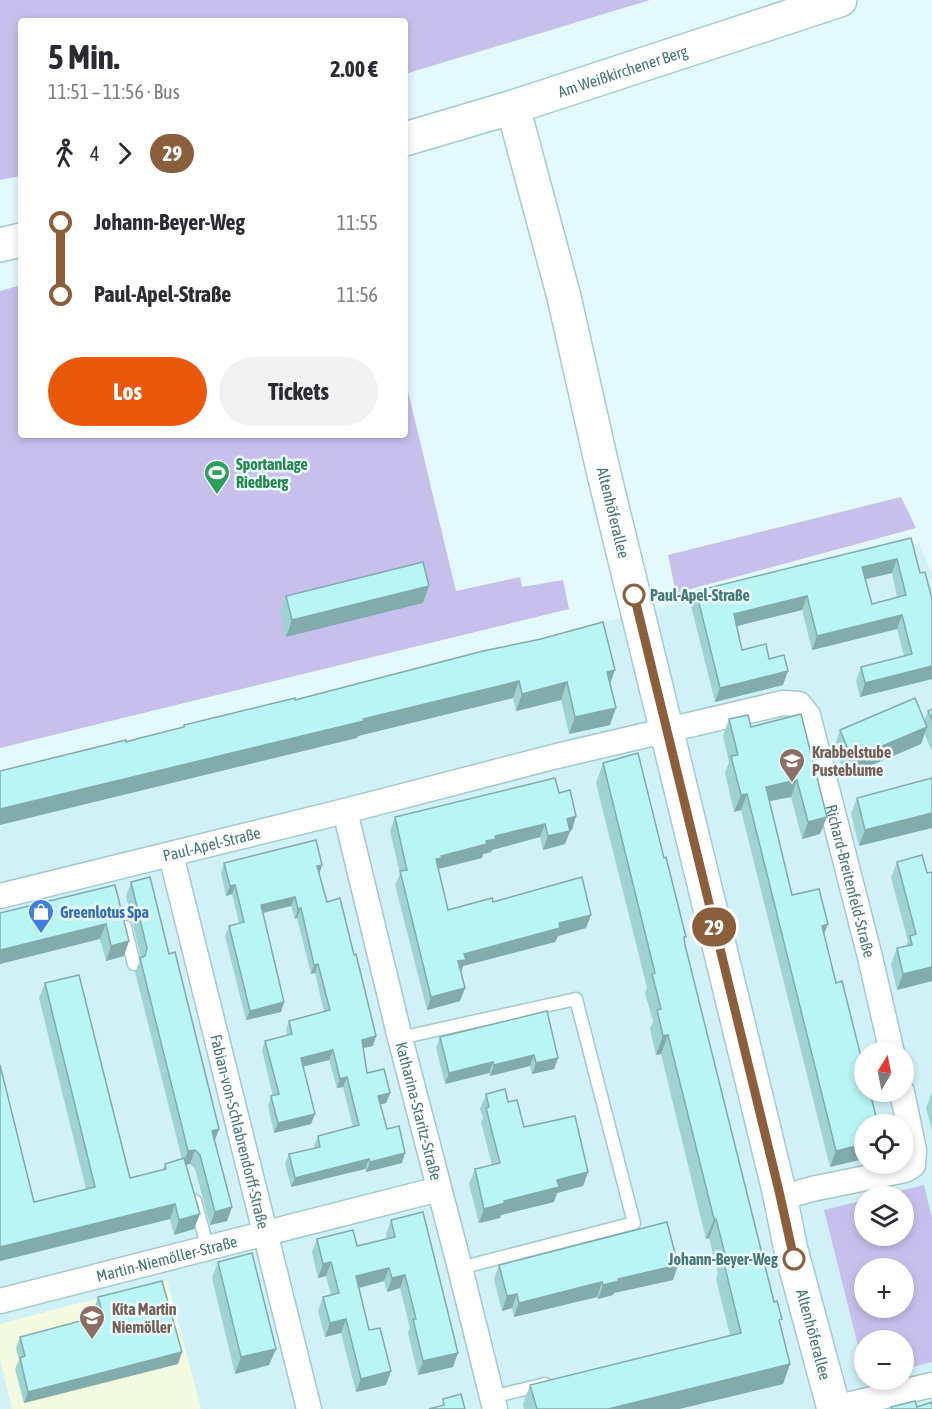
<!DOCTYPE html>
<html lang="de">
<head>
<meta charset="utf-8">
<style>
	body { margin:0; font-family:"Asap Condensed",sans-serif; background:#f2f2f3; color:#2b2b33; height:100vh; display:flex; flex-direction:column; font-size:22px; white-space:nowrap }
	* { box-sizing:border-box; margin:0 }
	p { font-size:20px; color:#7c7c81 }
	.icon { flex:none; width:33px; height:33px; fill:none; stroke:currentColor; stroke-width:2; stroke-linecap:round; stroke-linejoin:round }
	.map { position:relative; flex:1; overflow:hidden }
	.drawer { position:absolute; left:18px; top:18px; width:390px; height:420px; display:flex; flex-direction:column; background:#fff; border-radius:6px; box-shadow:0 3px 9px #0003 }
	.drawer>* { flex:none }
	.badge { padding:0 12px; border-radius:20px; font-size:21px; line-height:39px }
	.needle { width:39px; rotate:10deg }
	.tools { position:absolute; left:854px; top:1042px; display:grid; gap:12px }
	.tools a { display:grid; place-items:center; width:60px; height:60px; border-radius:50%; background:#fff; box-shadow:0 3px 9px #0003; font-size:30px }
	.map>.badge { position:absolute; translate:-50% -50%; box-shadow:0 0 0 3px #fff }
	.legs { display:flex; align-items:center; gap:9px; height:66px; padding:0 30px; font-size:20px }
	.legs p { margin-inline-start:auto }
	.summary { display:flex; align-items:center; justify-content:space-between; height:102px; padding:0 30px }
	h1 { font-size:33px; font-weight:700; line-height:45px }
	.action { display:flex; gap:12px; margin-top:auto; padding:12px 30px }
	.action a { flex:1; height:69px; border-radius:36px; background:#ea580c; color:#fff; font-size:24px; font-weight:700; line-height:69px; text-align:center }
	.action a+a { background:#f2f2f3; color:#2b2b33 }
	ul { padding:0 30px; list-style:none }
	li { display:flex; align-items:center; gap:21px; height:72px; font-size:22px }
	li i { display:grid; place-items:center; width:9px; height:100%; margin:0 8px; background:currentColor }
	li i::after { content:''; width:15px; height:15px; margin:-8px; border:4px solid; border-radius:50%; background:#fff }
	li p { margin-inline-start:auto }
	li:first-child i { background:linear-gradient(#0000 50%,currentColor 0) }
	li:last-child i { background:linear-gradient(currentColor 50%,#0000 0) }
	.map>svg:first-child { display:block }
	.residential { fill:#d0f1f6; fill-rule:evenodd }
	.education { fill:#f4fadf }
	.green { fill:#c8c0ec; fill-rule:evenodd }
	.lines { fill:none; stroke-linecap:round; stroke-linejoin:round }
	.lane-casing { stroke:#a3caca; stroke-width:15 }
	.street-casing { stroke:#a3caca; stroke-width:27 }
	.secondary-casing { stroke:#a1cdce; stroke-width:36 }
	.lane { stroke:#fff; stroke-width:12 }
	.street { stroke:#fff; stroke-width:24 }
	.secondary { stroke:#fff; stroke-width:33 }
	.wall { fill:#9ed3d2; fill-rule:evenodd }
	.shaded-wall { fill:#81acab }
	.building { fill:#b8f5f4; stroke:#81acab; stroke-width:1.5; fill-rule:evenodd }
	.line-1-casing { stroke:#fff; stroke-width:14 }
	.line-1 { stroke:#8b5e3c; stroke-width:9 }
	.stop-1-dot { fill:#fff; stroke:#8b5e3c; stroke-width:3 }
	.labels { text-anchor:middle; stroke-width:5; stroke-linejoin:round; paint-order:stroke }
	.street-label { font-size:16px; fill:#477874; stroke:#eafbff }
	.leisure-label { font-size:16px; font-weight:bold; fill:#27864d; stroke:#eafbff; text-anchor:start }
	.stop-label { font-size:16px; font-weight:bold; fill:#477874; stroke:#eafbff; text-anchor:start }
	.education-label { font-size:16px; font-weight:bold; fill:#785e54; stroke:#eafbff; text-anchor:start }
	.shop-label { font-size:16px; font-weight:bold; fill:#366cbe; stroke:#eafbff; text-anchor:start }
</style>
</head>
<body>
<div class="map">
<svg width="932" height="1409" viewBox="0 0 932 1409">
	<rect width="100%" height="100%" fill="#e3f9fe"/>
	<!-- residential -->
	<path class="residential" d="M919 543 932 574V1409H0V774ZM864 1053H903V1092H864ZM864 1125H903V1164H864ZM864 1197H903V1236H864ZM864 1269H903V1308H864ZM864 1341H903V1380H864Z"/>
	<!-- education -->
	<polygon class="education" points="167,1280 201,1409 12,1409 0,1359 0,1324"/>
	<!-- green -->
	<g class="green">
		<polygon points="0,0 650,0 405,74 405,21 21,21 21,176 0,180"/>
		<polygon points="21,285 21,435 405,435 405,379 456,591 520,577 522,587 563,580 569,609 0,748 0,291"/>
		<polygon points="901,497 916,528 676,593 668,555"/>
		<path d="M924 1185 932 1218V1362L903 1369V1341H864V1370L824 1210 864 1200V1236H903V1197H875ZM864 1269H903V1308H864Z"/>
	</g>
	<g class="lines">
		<defs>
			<g id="lane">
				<polyline points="125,927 134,964"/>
				<polyline points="400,1038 576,999 634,1223 460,1268"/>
				<polyline points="195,1201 208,1249"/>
				<polyline points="492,1397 545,1384"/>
			</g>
			<g id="street">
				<path id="s1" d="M345 811 400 1038 460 1268 495 1409"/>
				<path id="s2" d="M171 855 309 1409"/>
				<path id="s3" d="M0 896 345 811 557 756 783 703 799 704 808 715 870 957 892 1053"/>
				<polyline points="780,1198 812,1189 905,1170 913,1165 914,1150 902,1092"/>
				<path id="s4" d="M0 1301 439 1189"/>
				<polyline points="830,1409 932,1385"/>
			</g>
			<g id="secondary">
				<path id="s5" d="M513 107 564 297 603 470 779 1191 791 1250 834 1409"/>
				<path id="s6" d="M405 139 513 107 840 0"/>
				<polyline points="0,245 21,240"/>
			</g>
		</defs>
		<!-- lane casing -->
		<use href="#lane" class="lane-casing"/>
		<!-- street casing -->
		<use href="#street" class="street-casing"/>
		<!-- secondary casing -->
		<use href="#secondary" class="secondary-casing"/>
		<!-- lane -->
		<use href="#lane" class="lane"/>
		<!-- street -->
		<use href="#street" class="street"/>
		<!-- secondary -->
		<use href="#secondary" class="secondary"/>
	</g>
	<!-- wall -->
	<g class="wall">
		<path d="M911 538 932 679 860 697 856 681 861 667 904 656 897 629 812 650 802 610 737 626 742 650 769 659 783 685 715 702 691 606 696 591ZM892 573 897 597 872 604 865 579Z"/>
		<polygon points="286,596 423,603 286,637 280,612"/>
		<polygon points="483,651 610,684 610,725 569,734 561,700 516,711 513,698 358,736 357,738 126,742 183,728 184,725 295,700"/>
		<polygon points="932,709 932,751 924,733 921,744 846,776 834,747 840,730 924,721 928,711"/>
		<polygon points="801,714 820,834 802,839 791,797 769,801 792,895 824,934 864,1092 830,1167 741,810 734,812 725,773 729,762 723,736 729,719 751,727"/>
		<polygon points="603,763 684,940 790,1364 783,1384 679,1409 524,1409 523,1404 530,1385 730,1335 716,1279 718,1273 709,1238 706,1239 661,1054 656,1055 650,1029 653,1021 645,993 647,988 596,783"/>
		<polygon points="932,778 859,846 851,814 857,798"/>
		<polygon points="559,793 576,816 565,844 543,850 540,837 492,850 491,852 483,854 482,858 438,869 448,910 493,902 591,915 586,928 558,936 555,942 463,966 461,972 465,988 460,1001 427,1010 395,885 400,874 390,831 395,817"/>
		<polygon points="897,862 927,873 932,872 932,981 897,990 891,964 897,948 906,946 908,941 891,878"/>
		<polygon points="224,863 322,865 319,873 327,902 373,1046 363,1048 367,1073 390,1093 386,1103 380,1104 387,1129 402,1163 366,1172 365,1169 291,1187 285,1164 289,1154 315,1148 314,1146 318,1136 353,1127 343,1087 337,1088 329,1060 303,1066 311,1124 274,1133 268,1106 271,1096 273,1096 262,1050 265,1041 287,1035 286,1030 289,1021 324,1012 315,973 311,974 297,918 295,919 291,906 263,913 284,1002 281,1012 246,1020 225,936 229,926 239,923 232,894 226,896 221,873"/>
		<polygon points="131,882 215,1141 232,1207 227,1221 210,1225 195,1169 190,1164 186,1165 194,1229 174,1235 170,1219 0,1261 0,1065 34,1202 86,1189 39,998 45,983 130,1178 162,1170 165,1164 182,1159 135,972 141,958 126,896"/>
		<polygon points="115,885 124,956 106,961 100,939"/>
		<polygon points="440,1037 558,1058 554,1069 532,1074 530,1066 490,1076 489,1073 445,1084 436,1048"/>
		<polygon points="932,1092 932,1131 926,1108"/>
		<polygon points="486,1094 508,1102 524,1127 588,1172 583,1186 557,1193 554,1202 501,1215 500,1218 479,1223 469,1184 475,1169 492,1165 481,1122 483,1118 480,1109"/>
		<polygon points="391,1220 453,1367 418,1375 408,1333 410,1328 400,1288 387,1292 384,1281 359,1288 369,1330 386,1385 356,1392 341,1333 325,1337 318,1311 323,1297 331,1295 326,1276 318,1278 312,1252 317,1239 357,1246 387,1239 386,1234"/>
		<polygon points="218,1262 276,1349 269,1365 235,1374 212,1278"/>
		<polygon points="499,1265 673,1280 614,1293 613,1295 598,1299 597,1297 514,1317 512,1308 502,1311 494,1279"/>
		<polygon points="98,1297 178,1364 24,1403 15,1369 19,1360 16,1348 20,1337 96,1317 94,1309"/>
	</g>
	<!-- shaded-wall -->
	<g class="shaded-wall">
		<polygon points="897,559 892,573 857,581 862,567"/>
		<polygon points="429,586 423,603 286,637 292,620"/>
		<polygon points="807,596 802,610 729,628 734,614"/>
		<polygon points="902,615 897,629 812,650 817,636"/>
		<polygon points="932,666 932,679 860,697 865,683"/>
		<polygon points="615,670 609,687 607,672"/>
		<polygon points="788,671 783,685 715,702 720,688"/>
		<polygon points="519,681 513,698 358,736 357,738 0,825 0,809"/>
		<polygon points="567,682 561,700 516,711 522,694"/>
		<polygon points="616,708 610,725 569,734 575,717"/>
		<polygon points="927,727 921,744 846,776 852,759"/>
		<polygon points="797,780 791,797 759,803 766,787"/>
		<polygon points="747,794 741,810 734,812 741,795"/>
		<polygon points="932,813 932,828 859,846 865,830"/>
		<polygon points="576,816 572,830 562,832 567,819"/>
		<polygon points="827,817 820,834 802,839 808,822"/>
		<polygon points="545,824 540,837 492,850 491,852 483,854 482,858 438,869 436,859 441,856 486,841 495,836"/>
		<polygon points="570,831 565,844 543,850 548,836"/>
		<polygon points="322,865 319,875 317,866"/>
		<polygon points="235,885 232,894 226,896 230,886"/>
		<polygon points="295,897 291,906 258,914 261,905"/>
		<polygon points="301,908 297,918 295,919 298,909"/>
		<polygon points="591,915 586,928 558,936 555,942 463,966 461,973 458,961 464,954 559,923"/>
		<polygon points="106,924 100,939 0,964 0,950"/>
		<polygon points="828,924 821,941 822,926"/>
		<polygon points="129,941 124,956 106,961 111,946"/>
		<polygon points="318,964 315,973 311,974 314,965"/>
		<polygon points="932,967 932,981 897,990 903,974"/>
		<polygon points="465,988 460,1001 427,1010 431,997"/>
		<polygon points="284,1002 281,1012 246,1020 250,1011"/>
		<polygon points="668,1035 661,1054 656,1055 663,1036"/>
		<polygon points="376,1036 373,1046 358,1049 362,1040"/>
		<polygon points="333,1050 329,1060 298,1068 301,1058"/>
		<polygon points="534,1055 530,1066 490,1076 494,1065"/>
		<polygon points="558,1058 554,1069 532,1074 536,1063"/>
		<polygon points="493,1062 489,1073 445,1084 449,1073"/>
		<polygon points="347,1077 343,1087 337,1088 340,1079"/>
		<polygon points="390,1093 386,1103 374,1106 378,1096"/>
		<polygon points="315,1114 311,1124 274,1133 278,1123"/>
		<polygon points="219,1129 214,1143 212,1131"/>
		<polygon points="864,1144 864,1159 830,1167 836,1151"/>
		<polygon points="195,1150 190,1164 183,1165 188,1151"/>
		<polygon points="405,1153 402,1163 366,1172 370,1162"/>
		<polygon points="369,1159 365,1169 291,1187 295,1178"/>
		<polygon points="588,1172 583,1186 557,1193 554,1202 501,1215 500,1218 479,1223 484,1209 557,1180"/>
		<polygon points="175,1204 170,1219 0,1261 0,1247"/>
		<polygon points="232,1207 227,1221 210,1225 215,1212"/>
		<polygon points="200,1214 194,1229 174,1235 179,1220"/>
		<polygon points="714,1219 716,1219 709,1238 706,1239"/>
		<polygon points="331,1262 326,1276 318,1278 323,1264"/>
		<polygon points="678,1265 673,1280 614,1293 613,1295 598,1299 603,1285 618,1279"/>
		<polygon points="389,1268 384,1281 351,1290 356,1276"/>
		<polygon points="405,1275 400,1288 387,1292 392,1278"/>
		<polygon points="602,1282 597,1297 514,1317 519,1303"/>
		<polygon points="517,1294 512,1308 502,1311 507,1296"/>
		<polygon points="346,1319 341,1333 325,1337 330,1323"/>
		<polygon points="276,1349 269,1365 235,1374 241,1357"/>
		<polygon points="182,1352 178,1364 24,1403 28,1392"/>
		<polygon points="458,1353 453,1367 418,1375 423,1361"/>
		<polygon points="790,1364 783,1384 679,1409 608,1409"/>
		<polygon points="391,1371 386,1385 356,1392 361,1379"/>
	</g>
	<!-- building -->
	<g class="building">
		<path d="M911 538 920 573 925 572 932 599V666L865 683 861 667 912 654 902 615 817 636 807 596 734 614 742 650 766 644 769 659 784 655 788 671 720 688 696 591ZM897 559 906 595 872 604 862 567Z"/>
		<polygon points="423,562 429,586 292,620 286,596"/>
		<polygon points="603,622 615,670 607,672 616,708 575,717 567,682 522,694 519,681 363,719 364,721 0,809 0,771 126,740 126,742 140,738 184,727 184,725 295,698 295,700 483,651 541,639"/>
		<polygon points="915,698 927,727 852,759 840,730"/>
		<polygon points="932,709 932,720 928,711"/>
		<polygon points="801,714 827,817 808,822 797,780 766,787 792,895 819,889 828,924 822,926 836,983 842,981 864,1069 864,1092 870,1092 878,1125 864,1125 864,1144 836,1151 747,794 741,795 731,756 738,755 729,719 748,715 751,727"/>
		<polygon points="638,753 664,858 666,857 686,937 684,937 685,945 771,1290 774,1302 777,1301 782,1319 779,1320 790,1364 608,1409 537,1409 530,1385 741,1333 723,1259 726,1258 716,1219 714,1219 668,1035 663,1036 657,1010 661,1009 652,974 655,973 603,763"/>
		<polygon points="555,778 559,793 570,790 576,816 567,819 570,831 548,836 545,824 495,836 496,839 486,841 487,844 441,856 442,858 436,859 448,910 492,898 493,902 582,877 591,915 559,923 560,928 464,954 466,960 458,961 465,988 431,997 400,871 407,870 395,817"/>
		<polygon points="932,778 932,813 865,830 857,798"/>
		<polygon points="316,840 322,865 317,866 327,902 340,898 354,955 356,954 376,1036 362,1040 367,1073 384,1069 390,1093 378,1096 387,1129 399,1126 405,1153 370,1162 369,1159 295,1178 289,1154 320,1147 318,1136 359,1125 347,1077 340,1079 333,1050 301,1058 315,1114 278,1123 271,1096 279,1094 265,1041 292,1034 289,1021 330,1010 318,964 314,965 301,908 298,909 295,897 261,905 284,1002 250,1011 229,926 244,922 235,885 230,886 224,863"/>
		<polygon points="922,855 927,873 932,872 932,967 903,974 897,948 912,945 910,936 916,934 897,862"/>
		<polygon points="150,877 169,954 175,952 219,1129 212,1131 232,1207 215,1212 200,1155 195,1150 188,1151 140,958 145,956 147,948 131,882"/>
		<polygon points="115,885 129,941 111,946 106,924 0,950 0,913"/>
		<polygon points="79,975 130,1178 166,1169 165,1164 184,1158 200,1214 179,1220 175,1204 0,1247 0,1065 34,1202 95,1187 45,983"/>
		<polygon points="547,1011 558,1058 536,1063 534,1055 494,1065 493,1062 449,1073 440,1037"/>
		<polygon points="505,1089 508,1102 517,1100 524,1127 575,1116 588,1172 557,1180 559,1187 504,1201 505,1203 484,1209 475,1169 500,1163 486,1108 489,1107 486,1094"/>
		<polygon points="423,1212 458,1353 423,1361 413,1319 416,1319 405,1275 392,1278 389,1268 356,1276 369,1330 380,1328 391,1371 361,1379 346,1319 330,1323 323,1297 339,1293 331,1262 323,1264 317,1239 353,1230 357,1246 395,1237 391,1220"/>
		<polygon points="667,1222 678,1265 618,1279 619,1281 603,1285 602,1282 519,1303 517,1294 507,1296 499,1265"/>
		<polygon points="252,1253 276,1349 241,1357 218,1262"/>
		<polygon points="162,1281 182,1352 28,1392 20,1358 25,1356 20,1337 103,1315 98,1297"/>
		<polygon points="461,1394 465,1409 429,1409 444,1405 443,1399"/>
		<polygon points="915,1401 917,1407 932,1402 932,1409 892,1409 891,1407"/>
	</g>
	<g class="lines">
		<defs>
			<polyline id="line-1" points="634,595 779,1191 794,1259"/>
		</defs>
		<!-- line-1 casing -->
		<use href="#line-1" class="line-1-casing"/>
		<!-- line-1 -->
		<use href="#line-1" class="line-1"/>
	</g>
	<!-- icons -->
	<defs>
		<symbol id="stadium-pin" viewBox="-11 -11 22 30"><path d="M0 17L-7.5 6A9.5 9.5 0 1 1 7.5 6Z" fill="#2e9e5b" stroke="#eafbff"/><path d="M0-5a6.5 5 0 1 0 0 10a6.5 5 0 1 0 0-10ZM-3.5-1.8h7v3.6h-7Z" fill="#fff"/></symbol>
		<symbol id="school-pin" viewBox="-11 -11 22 30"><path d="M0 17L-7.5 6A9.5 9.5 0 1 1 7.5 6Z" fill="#8d6e63" stroke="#eafbff"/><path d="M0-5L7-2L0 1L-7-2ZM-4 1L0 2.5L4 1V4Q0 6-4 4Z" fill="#fff"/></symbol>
		<symbol id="shop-pin" viewBox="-11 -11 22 30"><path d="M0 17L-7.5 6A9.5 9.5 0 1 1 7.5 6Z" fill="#3f7fe0" stroke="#eafbff"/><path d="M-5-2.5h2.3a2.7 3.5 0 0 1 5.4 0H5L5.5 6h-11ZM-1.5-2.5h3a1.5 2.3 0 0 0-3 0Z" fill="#fff"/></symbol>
	</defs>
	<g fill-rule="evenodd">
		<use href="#stadium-pin" x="202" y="458" width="30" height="40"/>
		<use href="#school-pin" x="777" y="746" width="30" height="40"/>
		<use href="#shop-pin" x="26" y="897" width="30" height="40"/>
		<use href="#school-pin" x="77" y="1303" width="30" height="40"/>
	</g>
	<!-- markers -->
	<g class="stop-1-dot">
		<circle cx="634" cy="595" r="10"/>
		<circle cx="794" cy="1259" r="10"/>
	</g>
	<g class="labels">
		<!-- street labels -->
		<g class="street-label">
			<text dy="6" stroke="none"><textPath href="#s6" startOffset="228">Am Weißkirchener Berg</textPath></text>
			<text dy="6" stroke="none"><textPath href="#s5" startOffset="418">Altenhöferallee</textPath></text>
			<text dy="6" stroke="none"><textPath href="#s3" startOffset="218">Paul-Apel-Straße</textPath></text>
			<text dy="6" stroke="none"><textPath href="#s3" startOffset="1008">Richard-Breitenfeld-Straße</textPath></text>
			<text dy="6" stroke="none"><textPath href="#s1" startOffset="309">Katharina-Staritz-Straße</textPath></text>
			<text dy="6" stroke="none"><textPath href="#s2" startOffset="285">Fabian-von-Schlabrendorff-Straße</textPath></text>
			<text dy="6" stroke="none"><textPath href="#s4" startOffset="172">Martin-Niemöller-Straße</textPath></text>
			<text dy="6" stroke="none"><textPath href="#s5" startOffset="1264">Altenhöferallee</textPath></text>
		</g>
		<!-- leisure labels -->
		<g class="leisure-label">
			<text x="236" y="470">Sportanlage<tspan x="236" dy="18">Riedberg</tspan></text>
		</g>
		<!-- stop labels -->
		<g class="stop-label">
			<text x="650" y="601">Paul-Apel-Straße</text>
			<text x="778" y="1265" text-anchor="end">Johann-Beyer-Weg</text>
		</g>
		<!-- education labels -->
		<g class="education-label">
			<text x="812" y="758">Krabbelstube<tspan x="812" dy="18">Pusteblume</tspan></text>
			<text x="112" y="1315">Kita Martin<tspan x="112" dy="18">Niemöller</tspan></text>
		</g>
		<!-- shop labels -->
		<g class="shop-label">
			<text x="60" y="918">Greenlotus Spa</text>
		</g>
	</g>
</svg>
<div class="tools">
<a><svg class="needle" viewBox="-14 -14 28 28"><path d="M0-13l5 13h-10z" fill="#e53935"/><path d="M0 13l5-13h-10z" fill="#7c7c81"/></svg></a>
<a><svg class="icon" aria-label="locate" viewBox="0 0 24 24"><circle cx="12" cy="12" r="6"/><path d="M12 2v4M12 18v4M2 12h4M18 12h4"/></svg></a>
<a><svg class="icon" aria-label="layers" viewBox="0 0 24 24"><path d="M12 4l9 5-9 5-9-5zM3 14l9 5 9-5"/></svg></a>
<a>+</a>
<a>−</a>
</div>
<b class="badge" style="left:714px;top:927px;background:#8b5e3c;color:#fff">29</b>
<section class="drawer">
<div class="summary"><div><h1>5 Min.</h1><p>11:51 – 11:56 · Bus</p></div><b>2.00 €</b></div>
<div class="legs"><svg class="icon" aria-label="walk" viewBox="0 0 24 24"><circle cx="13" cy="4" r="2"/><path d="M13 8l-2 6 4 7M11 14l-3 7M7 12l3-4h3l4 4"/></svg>4<svg class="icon" aria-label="forward" viewBox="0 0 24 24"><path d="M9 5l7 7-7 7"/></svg><b class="badge" style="background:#8b5e3c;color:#fff">29</b></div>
<ul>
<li><i style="color:#8b5e3c"></i><b>Johann-Beyer-Weg</b><p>11:55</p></li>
<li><i style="color:#8b5e3c"></i><b>Paul-Apel-Straße</b><p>11:56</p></li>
</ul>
<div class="action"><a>Los</a><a>Tickets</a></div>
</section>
</div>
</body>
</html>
